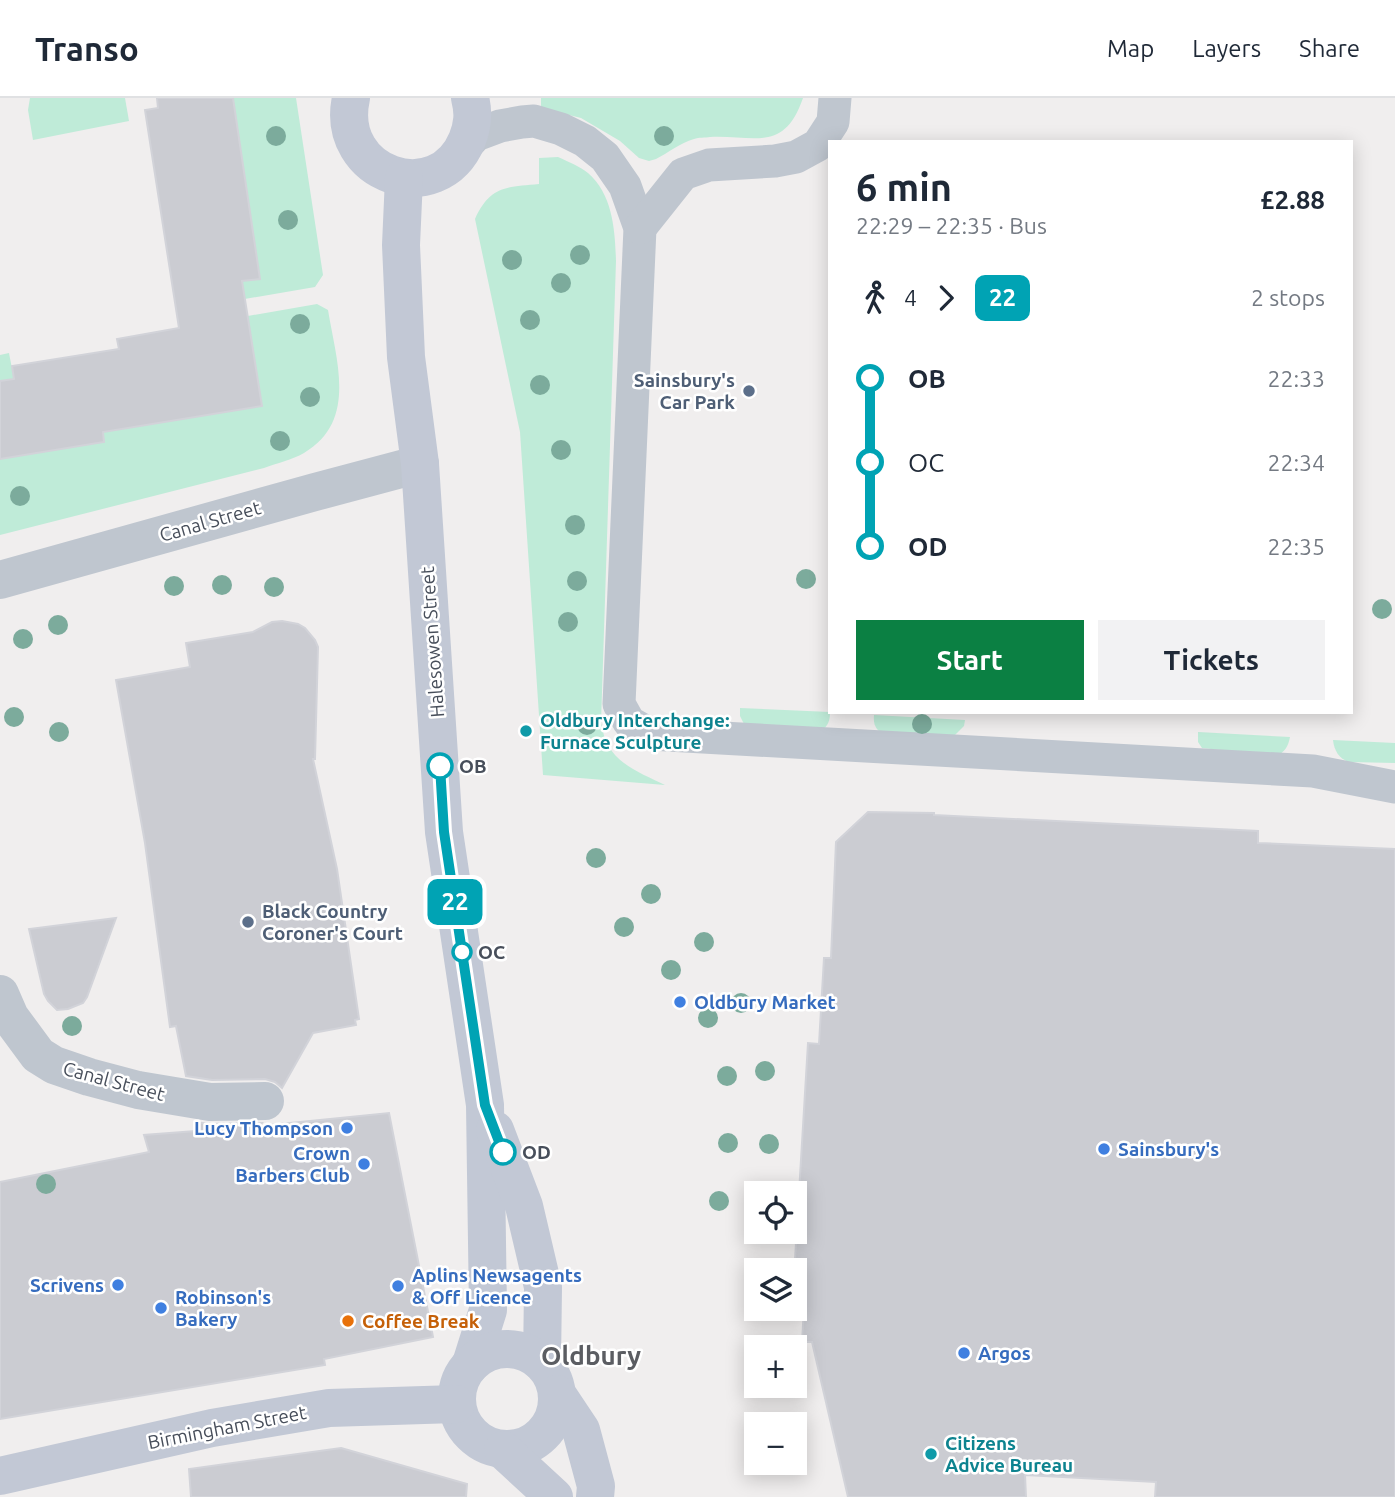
<!DOCTYPE html>
<html lang="en">
<head>
<meta charset="utf-8">
<style>
	body { margin:0; font-family:Ubuntu,sans-serif; background:#f2f2f3; color:#1f2937; height:100vh; display:flex; flex-direction:column; font-size:26px; white-space:nowrap }
	* { box-sizing:border-box; margin:0 }
	p { font-size:23px; color:#747a83 }
	.icon { flex:none; width:38px; height:38px; fill:none; stroke:currentColor; stroke-width:2; stroke-linecap:round; stroke-linejoin:round }
	.map { position:relative; flex:1; overflow:hidden }
	.sheet { position:absolute; left:828px; top:42px; width:525px; height:574px; display:flex; flex-direction:column; background:#fff; border-radius:0px; box-shadow:0 4px 18px #0003 }
	.sheet>* { flex:none }
	.badge { padding:0 14px; border-radius:10px; font-size:24px; line-height:46px }
	.fabs { position:absolute; left:744px; top:1083px; display:grid; gap:14px }
	.fabs a { display:grid; place-items:center; width:63px; height:63px; border-radius:0px; background:#fff; box-shadow:0 4px 18px #0003; font-size:35px }
	.map>.badge { position:absolute; translate:-50% -50%; box-shadow:0 0 0 4px #fff }
	.legs { display:flex; align-items:center; gap:10px; height:77px; padding:0 28px; font-size:23px }
	.legs p { margin-inline-start:auto }
	.overview { display:flex; align-items:center; justify-content:space-between; height:119px; padding:0 28px }
	h1 { font-size:38px; font-weight:700; line-height:52px }
	.action { display:flex; gap:14px; margin-top:auto; padding:14px 28px }
	.action a { flex:1; height:80px; border-radius:0px; background:#0b8043; color:#fff; font-size:28px; font-weight:700; line-height:80px; text-align:center }
	.action a+a { background:#f2f2f3; color:#1f2937 }
	ul { padding:0 28px; list-style:none }
	li { display:flex; align-items:center; gap:24px; height:84px; font-size:26px }
	li i { display:grid; place-items:center; width:10px; height:100%; margin:0 9px; background:currentColor }
	li i::after { content:''; width:18px; height:18px; margin:-9px; border:5px solid; border-radius:50%; background:#fff }
	li p { margin-inline-start:auto }
	li:first-child i { background:linear-gradient(#0000 50%,currentColor 0) }
	li:last-child i { background:linear-gradient(currentColor 50%,#0000 0) }
	header { display:flex; align-items:center; gap:42px; box-sizing:border-box; height:98px; padding:0 35px; background:#fff; border-bottom:2px solid #e0e1e3 }
	header strong { font-size:33px }
	nav { display:flex; gap:38px; margin-inline-start:auto; font-size:24px }
	.map>svg:first-child { display:block }
	.green { fill:#bfebd8 }
	.building { fill:#cbccd2; stroke:#d2d3d9; stroke-width:2 }
	.lines { fill:none; stroke-linecap:round; stroke-linejoin:round }
	.lane { stroke:#bfc6cf; stroke-width:33 }
	.street { stroke:#bfc6cf; stroke-width:38 }
	.secondary { stroke:#c2c8d5; stroke-width:38 }
	.tree { fill:#7cab9c }
	.line-1-casing { stroke:#fff; stroke-width:16 }
	.line-1 { stroke:#00a3b4; stroke-width:10 }
	.service-dot { fill:#5c6f8a; stroke:#fff; stroke-width:2.5 }
	.culture-dot { fill:#0f9aa8; stroke:#fff; stroke-width:2.5 }
	.stop-1-dot { fill:#fff; stroke:#00a3b4; stroke-width:3.5 }
	.shop-dot { fill:#3f7fe0; stroke:#fff; stroke-width:2.5 }
	.food-dot { fill:#e8710a; stroke:#fff; stroke-width:2.5 }
	.labels { text-anchor:middle; stroke-width:5; stroke-linejoin:round; paint-order:stroke }
	.service-label { font-size:19px; font-weight:bold; fill:#4e5e75; stroke:#fff; text-anchor:end }
	.street-label { font-size:19px; fill:#474e5a; stroke:#fff }
	.culture-label { font-size:19px; font-weight:bold; fill:#0d838f; stroke:#fff; text-anchor:start }
	.stop-label { font-size:19px; font-weight:bold; fill:#474e5a; stroke:#fff; text-anchor:start }
	.shop-label { font-size:19px; font-weight:bold; fill:#366cbe; stroke:#fff; text-anchor:start }
	.food-label { font-size:19px; font-weight:bold; fill:#c56008; stroke:#fff; text-anchor:start }
	.district-label { font-size:26px; font-weight:bold; fill:#5b5d62; stroke:#fff }
</style>
</head>
<body>
<header>
<strong>Transo</strong>
<nav><a>Map</a><a>Layers</a><a>Share</a></nav>
</header>
<div class="map">
<svg width="1395" height="1399" viewBox="0 0 1395 1399">
	<rect width="100%" height="100%" fill="#f0eeee"/>
	<!-- green -->
	<g class="green">
		<polygon points="30,0 125,0 129,23 33,42 28,12"/>
		<polygon points="233,0 296,0 323,177 315,189 239,202 236,184 260,180"/>
		<path d="M541 0H803C784 55 755 37 710 39 705 40 699 39 694 41 680 45 668 55 656 61L649 63 639 60 620 43 581 20 561 15 541 13Z"/>
		<path d="M558 59C569 64 579 68 588 75 613 97 615 132 616 163L601 625C603 632 604 641 608 647 619 668 645 677 665 687L543 677 520 334 475 121C490 88 506 89 539 86V60Z"/>
		<path d="M317 206 328 212C336 262 358 323 304 355 292 362 277 365 264 370L0 437V361L104 344 103 334 262 308 250 232 242 219Z"/>
		<polygon points="9,255 14,281 0,283 0,257"/>
		<path d="M740 610 830 614C830 623 828 627 822 633L744 626 740 618Z"/>
		<path d="M874 617 965 622 964 628 955 637H883C876 631 873 627 874 617Z"/>
		<path d="M1198 634 1290 639C1288 649 1285 654 1276 658L1202 650 1198 644Z"/>
		<path d="M1333 642 1395 645V665L1349 664C1339 661 1334 652 1333 642Z"/>
	</g>
	<!-- building -->
	<g class="building">
		<polygon points="157,0 233,0 260,181 242,183 262,308 103,334 104,344 0,361 0,283 14,281 12,268 119,251 117,241 179,230 145,12 158,10"/>
		<polygon points="282,523 298,526 305,530 315,542 318,549 315,661 313,661 337,771 359,921 355,922 356,927 313,935 282,990 275,984 265,981 212,982 186,978 176,928 170,929 145,745 116,582 190,569 186,545 253,534 272,524"/>
		<polygon points="868,714 934,715 934,717 1258,733 1258,745 1395,751 1395,1399 1155,1399 1156,1384 1025,1377 1026,1399 848,1399 812,1244 802,1244 805,1192 794,1192 794,1178 808,945 819,946 824,860 831,860 836,744"/>
		<polygon points="116,820 87,899 83,905 68,911 57,912 48,903 44,896 29,831"/>
		<polygon points="389,1015 433,1239 324,1261 325,1267 0,1321 0,1084 149,1054 144,1037 196,1033 195,1024 210,1026 262,1025 260,1028"/>
		<polygon points="341,1350 467,1386 466,1399 191,1399 189,1371"/>
	</g>
	<g class="lines">
		<!-- lane -->
		<g class="lane">
			<polyline points="464,50 476,37 500,28 522,24 534,23 561,31 585,43 605,59 625,88 640,130 619,606 629,624 650,636 1313,673 1395,689"/>
			<polyline points="640,130 683,76 709,67 775,63 796,59 818,47 833,24 835,0"/>
		</g>
		<!-- street -->
		<g class="street">
			<polyline points="0,482 315,394 420,366"/>
			<polyline points="0,896 10,919 38,957 54,967 89,979 138,992 210,1004 265,1003"/>
		</g>
		<!-- secondary -->
		<g class="secondary">
			<path d="M351 0C334 78 438 112 467 42 473 27 474 15 470 0"/>
			<polyline points="404,80 401,147 406,259 420,366 444,734 485,1007 488,1212 471,1266"/>
			<polyline points="495,1032 524,1108 543,1189 542,1265"/>
			<circle cx="507" cy="1301" r="50"/>
			<polyline points="557,1296 581,1332 596,1388 595,1399"/>
			<polyline points="503,1352 554,1399"/>
			<polyline points="0,1378 212,1330 329,1310 456,1306"/>
		</g>
	</g>
	<!-- trees -->
	<g class="tree">
		<circle cx="276" cy="38" r="10"/>
		<circle cx="664" cy="38" r="10"/>
		<circle cx="288" cy="122" r="10"/>
		<circle cx="580" cy="157" r="10"/>
		<circle cx="512" cy="162" r="10"/>
		<circle cx="561" cy="185" r="10"/>
		<circle cx="530" cy="222" r="10"/>
		<circle cx="300" cy="226" r="10"/>
		<circle cx="540" cy="287" r="10"/>
		<circle cx="310" cy="299" r="10"/>
		<circle cx="280" cy="343" r="10"/>
		<circle cx="561" cy="352" r="10"/>
		<circle cx="20" cy="398" r="10"/>
		<circle cx="575" cy="427" r="10"/>
		<circle cx="806" cy="481" r="10"/>
		<circle cx="577" cy="483" r="10"/>
		<circle cx="222" cy="487" r="10"/>
		<circle cx="174" cy="488" r="10"/>
		<circle cx="274" cy="489" r="10"/>
		<circle cx="1382" cy="511" r="10"/>
		<circle cx="568" cy="524" r="10"/>
		<circle cx="58" cy="527" r="10"/>
		<circle cx="23" cy="541" r="10"/>
		<circle cx="14" cy="619" r="10"/>
		<circle cx="922" cy="626" r="10"/>
		<circle cx="587" cy="627" r="10"/>
		<circle cx="59" cy="634" r="10"/>
		<circle cx="596" cy="760" r="10"/>
		<circle cx="651" cy="796" r="10"/>
		<circle cx="624" cy="829" r="10"/>
		<circle cx="704" cy="844" r="10"/>
		<circle cx="671" cy="872" r="10"/>
		<circle cx="741" cy="905" r="10"/>
		<circle cx="708" cy="920" r="10"/>
		<circle cx="72" cy="928" r="10"/>
		<circle cx="765" cy="973" r="10"/>
		<circle cx="727" cy="978" r="10"/>
		<circle cx="728" cy="1045" r="10"/>
		<circle cx="769" cy="1046" r="10"/>
		<circle cx="46" cy="1086" r="10"/>
		<circle cx="719" cy="1103" r="10"/>
	</g>
	<g class="lines">
		<defs>
			<polyline id="line-1" points="440,668 444,734 485,1007 503,1054"/>
		</defs>
		<!-- line-1 casing -->
		<use href="#line-1" class="line-1-casing"/>
		<!-- line-1 -->
		<use href="#line-1" class="line-1"/>
	</g>
	<!-- markers -->
	<g class="service-dot">
		<circle cx="749" cy="293" r="7"/>
		<circle cx="248" cy="824" r="7"/>
	</g>
	<g class="culture-dot">
		<circle cx="526" cy="633" r="7"/>
		<circle cx="931" cy="1356" r="7"/>
	</g>
	<g class="stop-1-dot">
		<circle cx="440" cy="668" r="12"/>
		<circle cx="462" cy="854" r="9"/>
		<circle cx="503" cy="1054" r="12"/>
	</g>
	<g class="shop-dot">
		<circle cx="680" cy="904" r="7"/>
		<circle cx="347" cy="1030" r="7"/>
		<circle cx="1104" cy="1051" r="7"/>
		<circle cx="364" cy="1066" r="7"/>
		<circle cx="118" cy="1187" r="7"/>
		<circle cx="398" cy="1188" r="7"/>
		<circle cx="161" cy="1210" r="7"/>
		<circle cx="964" cy="1255" r="7"/>
	</g>
	<circle class="food-dot" cx="348" cy="1223" r="7"/>
	<g class="labels">
		<!-- service labels -->
		<g class="service-label">
			<text x="735" y="289">Sainsbury's<tspan x="735" dy="22">Car Park</tspan></text>
			<text x="262" y="820" text-anchor="start">Black Country<tspan x="262" dy="22">Coroner's Court</tspan></text>
		</g>
		<!-- street labels -->
		<g class="street-label">
			<text transform="translate(210 423) rotate(-16)" y="7">Canal Street</text>
			<text transform="translate(432 544) rotate(-94)" y="7">Halesowen Street</text>
			<text transform="translate(114 983) rotate(15)" y="7">Canal Street</text>
			<text transform="translate(227 1329) rotate(-11)" y="7">Birmingham Street</text>
		</g>
		<!-- culture labels -->
		<g class="culture-label">
			<text x="540" y="629">Oldbury Interchange:<tspan x="540" dy="22">Furnace Sculpture</tspan></text>
			<text x="945" y="1352">Citizens<tspan x="945" dy="22">Advice Bureau</tspan></text>
		</g>
		<!-- stop labels -->
		<g class="stop-label">
			<text x="459" y="675">OB</text>
			<text x="478" y="861">OC</text>
			<text x="522" y="1061">OD</text>
		</g>
		<!-- shop labels -->
		<g class="shop-label">
			<text x="694" y="911">Oldbury Market</text>
			<text x="333" y="1037" text-anchor="end">Lucy Thompson</text>
			<text x="1118" y="1058">Sainsbury's</text>
			<text x="350" y="1062" text-anchor="end">Crown<tspan x="350" dy="22">Barbers Club</tspan></text>
			<text x="412" y="1184">Aplins Newsagents<tspan x="412" dy="22">&amp; Off Licence</tspan></text>
			<text x="104" y="1194" text-anchor="end">Scrivens</text>
			<text x="175" y="1206">Robinson's<tspan x="175" dy="22">Bakery</tspan></text>
			<text x="978" y="1262">Argos</text>
		</g>
		<!-- food labels -->
		<g class="food-label">
			<text x="362" y="1230">Coffee Break</text>
		</g>
		<!-- district labels -->
		<g class="district-label">
			<text x="591" y="1267">Oldbury</text>
		</g>
	</g>
</svg>
<div class="fabs">
<a><svg class="icon" aria-label="locate" viewBox="0 0 24 24"><circle cx="12" cy="12" r="6"/><path d="M12 2v4M12 18v4M2 12h4M18 12h4"/></svg></a>
<a><svg class="icon" aria-label="layers" viewBox="0 0 24 24"><path d="M12 4l9 5-9 5-9-5zM3 14l9 5 9-5"/></svg></a>
<a>+</a>
<a>−</a>
</div>
<b class="badge" style="left:455px;top:804px;background:#00a3b4;color:#fff">22</b>
<section class="sheet">
<div class="overview"><div><h1>6 min</h1><p>22:29 – 22:35 · Bus</p></div><b>£2.88</b></div>
<div class="legs"><svg class="icon" aria-label="walk" viewBox="0 0 24 24"><circle cx="13" cy="4" r="2"/><path d="M13 8l-2 6 4 7M11 14l-3 7M7 12l3-4h3l4 4"/></svg>4<svg class="icon" aria-label="forward" viewBox="0 0 24 24"><path d="M9 5l7 7-7 7"/></svg><b class="badge" style="background:#00a3b4;color:#fff">22</b><p>2 stops</p></div>
<ul>
<li><i style="color:#00a3b4"></i><b>OB</b><p>22:33</p></li>
<li><i style="color:#00a3b4"></i><span>OC</span><p>22:34</p></li>
<li><i style="color:#00a3b4"></i><b>OD</b><p>22:35</p></li>
</ul>
<div class="action"><a>Start</a><a>Tickets</a></div>
</section>
</div>
</body>
</html>
